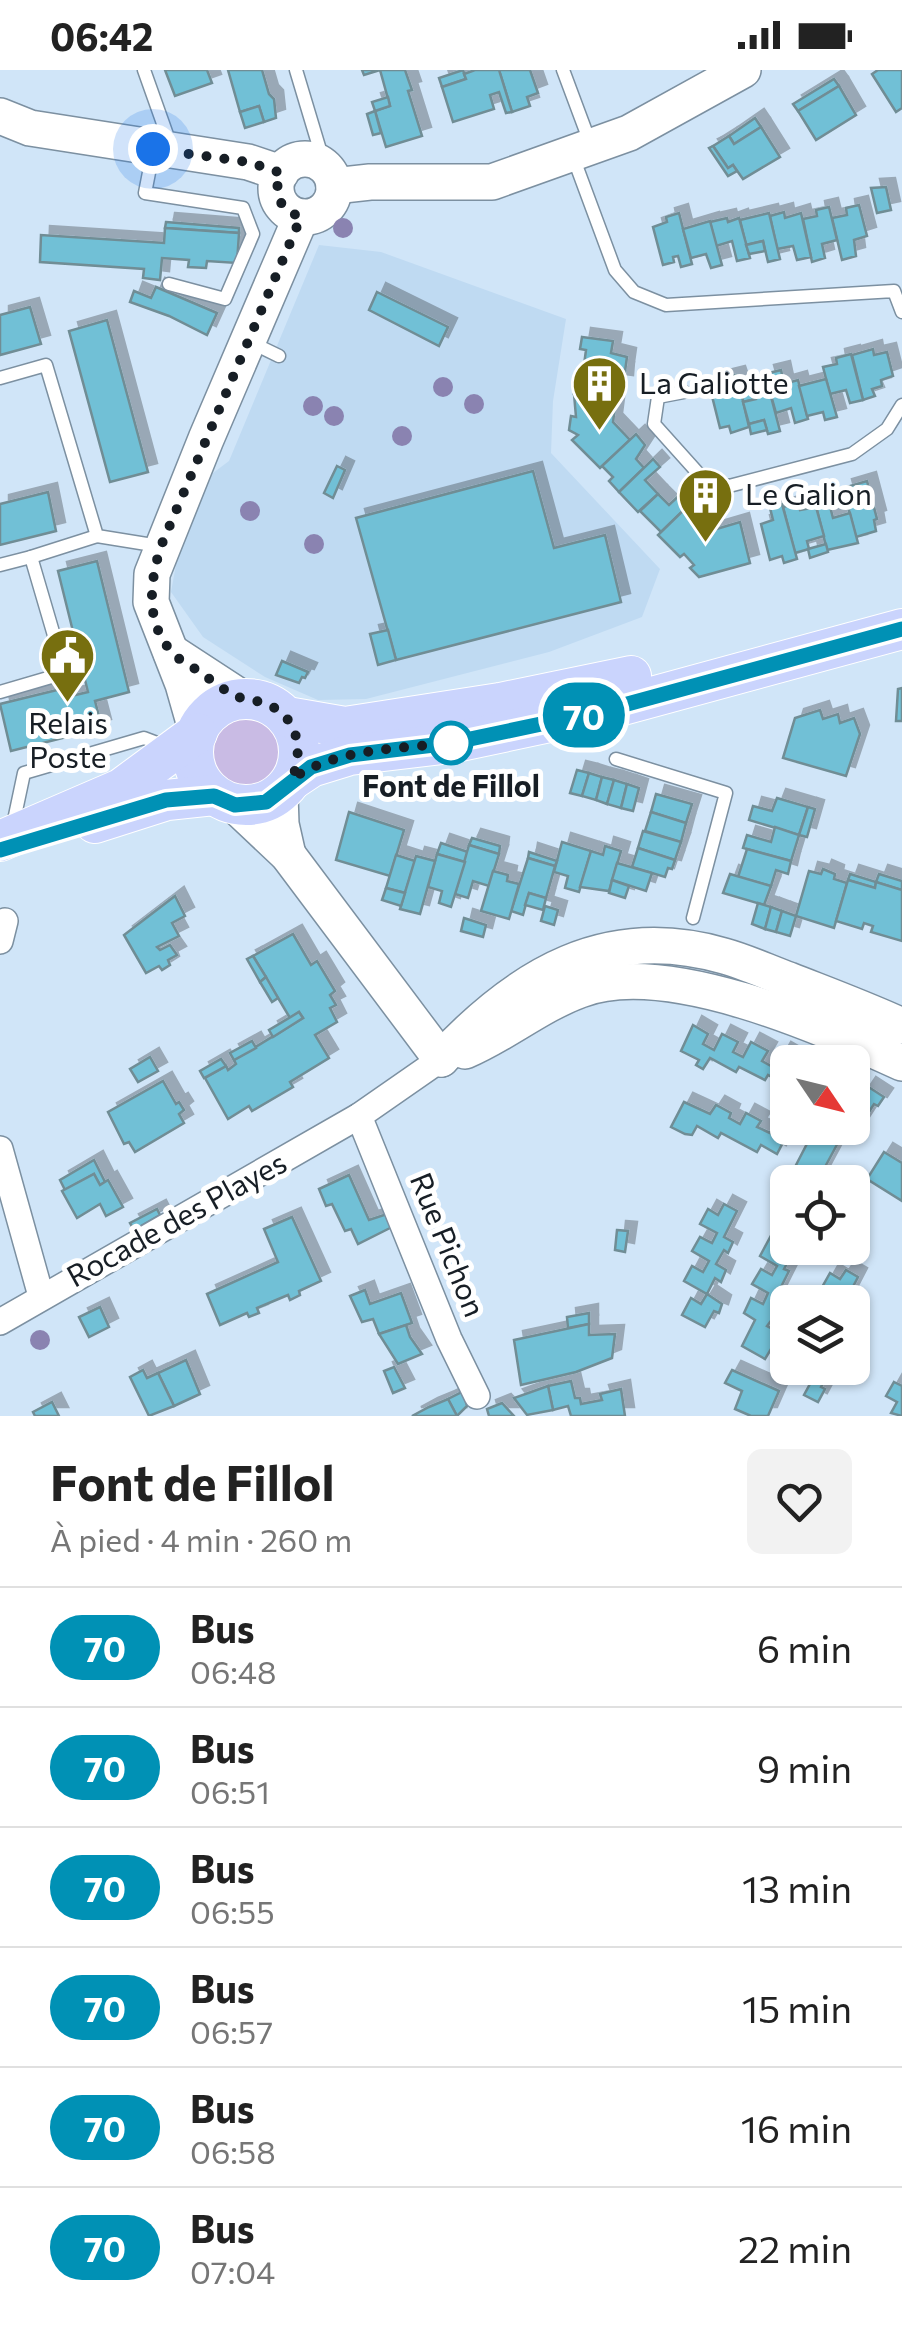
<!DOCTYPE html>
<html lang="fr">
<head>
<meta charset="utf-8">
<style>
	body { margin:0; font-family:Commissioner,sans-serif; background:#f2f2f2; color:#222; height:100vh; display:flex; flex-direction:column; font-size:38px; white-space:nowrap }
	* { box-sizing:border-box; margin:0 }
	p { font-size:32px; color:#767676 }
	.icon { flex:none; width:55px; height:55px; fill:none; stroke:currentColor; stroke-width:2; stroke-linecap:round; stroke-linejoin:round }
	.map { position:relative; height:1346px; overflow:hidden }
	.drawer { display:flex; flex-direction:column; background:#fff; flex:1 }
	.drawer>* { flex:none }
	.badge { padding:0 20px; border-radius:32px; font-size:35px; line-height:65px }
	.needle { width:65px; rotate:125deg }
	.fabs { position:absolute; left:770px; top:975px; display:grid; gap:20px }
	.fabs a { display:grid; place-items:center; width:100px; height:100px; border-radius:15px; background:#fff; box-shadow:0 2px 8px #0004; font-size:50px }
	.you { position:absolute; width:50px; height:50px; margin:-25px; border:8px solid #fff; border-radius:50%; background:#1a73e8; box-shadow:0 0 0 15px #1a73e833 }
	.map>.badge { position:absolute; translate:-50% -50%; box-shadow:0 0 0 5px #fff }
	.round { display:grid; place-items:center; flex:none; width:105px; height:105px; border-radius:15px; background:#f2f2f2 }
	.overview { display:flex; align-items:center; justify-content:space-between; height:170px; padding:0 50px }
	h1 { font-size:48px; font-weight:700; line-height:75px }
	ul { padding:0; list-style:none }
	li { display:flex; align-items:center; gap:30px; height:120px; padding:0 50px; border-top:2px solid #e0e0e0 }
	li div { flex:1 }
	li b { display:block; font-size:38px }
	li em { font-style:normal }
	li .badge { min-width:110px; font-weight:700; text-align:center }
	.status { display:flex; justify-content:space-between; align-items:center; height:70px; padding:0 50px; background:#fff; direction:ltr }
	.status svg { height:28px; fill:currentColor }
	.map>svg:first-child { display:block }
	.built { fill:#bfdaf2 }
	.green { fill:#c9bbe4 }
	.building { fill:#71c0d6; stroke:#708d95; stroke-width:2.5; filter:url(#shadow) }
	.lines { fill:none; stroke-linecap:round; stroke-linejoin:round }
	.lane-casing { stroke:#7c90a1; stroke-width:15 }
	.street-casing { stroke:#7c90a1; stroke-width:28 }
	.secondary-casing { stroke:#7c90a1; stroke-width:38 }
	.primary-casing { stroke:#fff; stroke-width:42 }
	.lane { stroke:#fff; stroke-width:12 }
	.street { stroke:#fff; stroke-width:25 }
	.secondary { stroke:#fff; stroke-width:35 }
	.primary { stroke:#cad4fd; stroke-width:40 }
	.tree { fill:#8a83b1 }
	.line-casing { stroke:#fff; stroke-width:22 }
	.line { stroke:#0091b5; stroke-width:15 }
	.walk { stroke:#171e25; stroke-width:10; stroke-dasharray:0 18 }
	.stop-dot { fill:#fff; stroke:#0091b5; stroke-width:5 }
	.labels { text-anchor:middle; stroke-width:10; stroke-linejoin:round; paint-order:stroke }
	.poi-label { font-size:30px; fill:#171e25; stroke:#fff; text-anchor:start }
	.stop-label { font-size:30px; font-weight:bold; fill:#171e25; stroke:#fff }
	.street-label { font-size:30px; fill:#171e25; stroke:#fff }
</style>
</head>
<body>
<div class="status"><b>06:42</b><svg viewBox="0 0 49 12"><path d="M0 12V9h3v3zM5 12V6h3v6zM10 12V3h3v9zM15 12V0h3v12zM26 1h20v11H26zM47 4h2v5h-2z"/></svg></div>
<div class="map">
<svg width="902" height="1346" viewBox="0 0 902 1346">
	<defs>
		<filter id="shadow"><feDropShadow dx="9" dy="-9" stdDeviation="0" flood-color="#0004"/></filter>
	</defs>
	<rect width="100%" height="100%" fill="#d0e5f8"/>
	<!-- built -->
	<polygon class="built" points="319,175 381,182 566,249 553,331 551,383 660,499 642,547 549,582 366,629 318,630 265,607 203,567 171,522 182,462 213,403 229,391"/>
	<!-- green -->
	<polygon class="green" points="259,630 274,637 295,661 299,677 298,694 266,732 250,736 203,713 195,697 193,680 203,651 212,641 227,633"/>
	<!-- building -->
	<g class="building">
		<polygon points="165,0 207,0 212,13 175,26"/>
		<polygon points="228,0 262,0 269,24 274,29 276,48 264,52 259,36 240,42"/>
		<polygon points="362,0 405,0 412,20 408,21 422,66 386,77 375,41 390,36 380,0 364,5"/>
		<polygon points="463,0 466,9 442,17 439,8"/>
		<polygon points="499,0 530,0 538,23 527,27 530,36 512,42"/>
		<polygon points="499,0 512,42 506,43 499,22 490,25 494,39 453,52 442,17 466,9 464,4 475,0"/>
		<polygon points="878,0 902,0 902,38 896,42 872,4"/>
		<polygon points="834,9 839,16 798,41 793,34"/>
		<polygon points="839,16 856,45 816,70 798,41"/>
		<polygon points="388,27 390,36 375,41 372,32"/>
		<polygon points="259,36 264,52 245,58 240,42"/>
		<polygon points="375,41 381,63 373,65 367,44"/>
		<polygon points="755,48 761,57 734,74 729,66"/>
		<polygon points="761,57 780,87 743,109 733,95 728,98 713,76 729,66 734,74"/>
		<polygon points="713,76 728,98 733,95 737,101 728,106 709,78"/>
		<polygon points="886,117 891,140 877,143 871,118"/>
		<polygon points="859,135 867,166 854,170 856,186 842,190 832,148 847,145 846,138"/>
		<polygon points="829,137 837,170 822,174 825,188 812,192 803,149 817,146 816,140"/>
		<polygon points="784,142 785,148 801,143 811,187 797,190 793,176 777,179 770,146"/>
		<polygon points="679,143 692,194 681,197 678,186 673,187 674,192 663,195 653,157 667,152 666,147"/>
		<polygon points="769,143 780,189 768,192 763,171 746,175 740,150"/>
		<polygon points="727,148 728,152 739,148 750,188 737,191 732,171 716,176 710,152"/>
		<polygon points="710,151 722,195 711,198 706,184 691,188 683,159"/>
		<polygon points="166,152 239,158 239,163 165,158"/>
		<polygon points="165,158 239,163 237,193 207,191 206,198 188,197 189,190 162,188 160,210 143,208 144,199 40,192 41,165 164,173"/>
		<polygon points="763,171 765,181 749,184 746,175"/>
		<polygon points="156,217 217,243 207,265 169,246 130,232 134,221 151,228"/>
		<polygon points="377,222 448,257 439,276 369,240"/>
		<polygon points="30,237 41,274 0,285 0,245"/>
		<polygon points="107,250 148,402 110,412 69,261"/>
		<polygon points="582,267 613,271 611,283 627,287 625,301 584,295 586,280 580,279"/>
		<polygon points="873,279 874,285 887,282 893,306 881,310 882,316 872,319 875,326 863,330 852,285"/>
		<polygon points="851,284 863,330 850,333 846,320 830,324 823,297 837,294 836,288"/>
		<polygon points="584,295 625,301 624,314 609,312 607,328 574,324 576,309 581,310"/>
		<polygon points="781,300 784,314 798,310 808,349 795,353 791,338 776,343 765,304"/>
		<polygon points="736,305 739,314 710,318 708,312"/>
		<polygon points="826,309 837,347 825,350 823,342 807,346 799,316"/>
		<polygon points="767,311 769,319 755,323 756,329 743,332 740,319"/>
		<polygon points="724,314 725,318 739,314 749,357 731,363 729,356 720,358 710,318"/>
		<polygon points="769,319 780,361 768,364 764,350 749,354 743,332 756,329 755,323"/>
		<polygon points="574,324 616,329 613,352 630,370 600,398 572,370 578,365 569,360 571,346 576,347"/>
		<polygon points="764,350 767,360 751,364 749,354"/>
		<polygon points="636,364 645,375 636,389 644,398 619,422 609,411 613,407 602,396"/>
		<polygon points="653,389 660,397 645,410 658,424 638,442 619,422"/>
		<polygon points="337,396 345,400 333,428 324,423"/>
		<polygon points="533,401 554,478 605,465 621,532 396,590 356,448"/>
		<polygon points="867,411 877,449 874,450 876,461 856,467 843,418"/>
		<polygon points="686,419 695,429 661,462 640,441 658,424 669,435"/>
		<polygon points="48,422 56,461 0,475 0,434"/>
		<polygon points="828,429 833,448 850,443 858,473 827,480 815,432"/>
		<polygon points="798,433 800,440 816,437 824,466 807,471 809,479 795,483 783,437"/>
		<polygon points="690,434 713,460 740,452 750,493 699,507 690,498 694,495 684,484 680,487 658,465"/>
		<polygon points="782,434 797,489 784,493 782,486 770,490 761,454 773,450 770,438"/>
		<polygon points="826,474 828,482 810,488 808,479"/>
		<polygon points="97,491 129,622 95,631 102,658 11,681 0,634 61,619 63,628 88,622 58,501"/>
		<polygon points="388,560 396,590 378,595 370,564"/>
		<polygon points="282,591 308,602 305,608 302,607 299,613 276,605"/>
		<polygon points="902,618 902,651 896,651 898,619"/>
		<polygon points="820,640 823,649 838,644 840,653 854,648 860,664 846,706 783,688 795,648"/>
		<polygon points="577,700 589,703 582,726 570,723"/>
		<polygon points="589,703 602,707 596,730 582,726"/>
		<polygon points="602,707 614,710 607,734 596,730"/>
		<polygon points="614,710 627,714 621,738 607,734"/>
		<polygon points="627,714 639,718 633,741 621,738"/>
		<polygon points="656,724 692,734 686,753 651,742"/>
		<polygon points="777,728 808,737 799,765 749,750 753,736 772,741"/>
		<polygon points="808,737 815,739 807,767 799,765"/>
		<polygon points="349,742 404,760 390,806 336,790"/>
		<polygon points="651,742 686,753 681,772 645,761"/>
		<polygon points="775,757 799,765 791,791 743,778 747,765 771,772"/>
		<polygon points="643,761 681,772 675,790 638,778"/>
		<polygon points="472,768 500,776 499,784 469,775"/>
		<polygon points="562,772 591,781 579,822 565,818 568,806 554,802"/>
		<polygon points="441,773 468,782 465,792 437,784"/>
		<polygon points="469,775 499,784 489,816 473,811 468,828 455,824"/>
		<polygon points="605,776 621,781 609,821 580,817 591,781 603,785"/>
		<polygon points="638,778 675,790 672,799 668,798 665,807 632,797"/>
		<polygon points="747,779 791,791 788,804 776,800 771,816 738,807"/>
		<polygon points="529,782 557,791 555,796 528,788"/>
		<polygon points="437,784 465,792 451,837 439,833 442,821 428,817"/>
		<polygon points="396,785 415,791 405,823 386,818"/>
		<polygon points="416,786 435,791 420,844 400,839"/>
		<polygon points="528,788 555,796 546,828 529,823 523,845 511,841"/>
		<polygon points="617,793 652,803 646,821 612,810"/>
		<polygon points="823,799 835,804 834,809 847,813 834,858 796,846 809,801 821,804"/>
		<polygon points="493,801 508,805 507,811 519,814 509,849 481,841"/>
		<polygon points="730,804 771,816 764,835 723,823"/>
		<polygon points="850,804 876,812 875,818 848,810"/>
		<polygon points="879,804 902,811 902,820 876,812"/>
		<polygon points="612,810 629,816 625,828 609,823"/>
		<polygon points="848,810 875,818 876,812 902,820 902,871 871,862 873,856 864,853 862,859 836,851"/>
		<polygon points="386,818 405,823 401,836 382,830"/>
		<polygon points="529,823 546,828 543,840 525,835"/>
		<polygon points="175,826 185,846 172,853 179,866 157,877 160,880 170,875 177,885 168,890 170,895 162,900 159,896 146,903 124,865"/>
		<polygon points="758,833 771,837 765,859 752,854"/>
		<polygon points="545,836 558,840 554,855 541,851"/>
		<polygon points="771,837 782,841 776,862 765,859"/>
		<polygon points="782,841 796,846 790,866 776,862"/>
		<polygon points="464,848 486,855 483,867 461,861"/>
		<polygon points="293,864 311,895 317,891 335,921 330,925 336,935 330,938 337,952 315,965 329,988 290,1012 293,1017 252,1041 249,1036 228,1049 205,1008 226,996 228,1000 236,994 234,990 303,948 299,942 290,948 253,886"/>
		<polygon points="253,886 266,907 260,912 247,889"/>
		<polygon points="266,907 278,928 272,932 260,912"/>
		<polygon points="299,942 303,948 273,967 269,960"/>
		<polygon points="693,955 708,964 703,974 714,980 722,964 738,972 733,982 743,987 751,972 768,981 762,991 773,997 782,981 796,989 788,992 788,1016 768,1005 765,1010 739,997 736,1002 710,988 703,999 696,995 699,990 681,981"/>
		<polygon points="252,971 256,978 234,990 230,983"/>
		<polygon points="150,987 158,1001 138,1012 130,999"/>
		<polygon points="221,989 226,996 204,1008 200,1001"/>
		<polygon points="163,1011 176,1034 179,1032 184,1040 179,1044 184,1053 135,1082 129,1072 124,1074 108,1042"/>
		<polygon points="867,1016 884,1027 878,1036 874,1034 858,1059 853,1057 845,1071 840,1069 818,1110 824,1112 799,1112 805,1101 796,1095 811,1066 821,1072 827,1061 823,1058 852,1058 852,1020 861,1025"/>
		<polygon points="684,1032 710,1044 716,1035 731,1043 729,1048 740,1054 746,1043 761,1051 757,1057 770,1063 776,1051 790,1059 777,1084 761,1075 757,1082 721,1063 718,1068 697,1056 692,1065 685,1064 671,1057"/>
		<polygon points="884,1082 902,1093 902,1131 867,1109"/>
		<polygon points="94,1090 105,1112 100,1115 94,1104 65,1120 60,1110"/>
		<polygon points="94,1104 100,1115 108,1110 123,1137 106,1146 100,1134 77,1148 62,1121"/>
		<polygon points="349,1105 369,1150 387,1144 392,1157 358,1174 351,1159 345,1161 332,1134 326,1136 319,1119"/>
		<polygon points="724,1134 737,1141 724,1167 733,1172 728,1183 724,1180 716,1194 726,1200 721,1212 715,1208 707,1224 684,1211 692,1196 703,1202 709,1191 692,1181 700,1167 712,1173 717,1163 700,1154 708,1139 718,1145"/>
		<polygon points="157,1139 160,1145 134,1160 130,1153"/>
		<polygon points="292,1147 321,1211 299,1221 300,1225 290,1230 288,1225 257,1238 259,1243 249,1247 247,1243 220,1255 207,1224 278,1192 264,1159"/>
		<polygon points="617,1160 628,1161 625,1182 615,1180"/>
		<polygon points="774,1160 788,1168 788,1178 801,1178 796,1187 792,1184 784,1199 789,1201 776,1227 785,1232 767,1256 782,1264 779,1277 774,1274 765,1289 742,1276 755,1250 744,1243 751,1228 763,1234 768,1223 752,1214 761,1199 772,1205 777,1196 760,1186"/>
		<polygon points="846,1200 858,1207 845,1232 835,1232 837,1228 821,1219 830,1203 840,1209"/>
		<polygon points="365,1220 370,1234 401,1223 412,1253 379,1264 373,1249 362,1252 350,1226"/>
		<polygon points="707,1224 722,1234 719,1243 714,1241 705,1257 682,1245 691,1228 701,1234"/>
		<polygon points="100,1237 109,1257 89,1267 79,1247"/>
		<polygon points="589,1243 589,1254 568,1258 567,1247"/>
		<polygon points="589,1254 589,1265 615,1264 612,1288 576,1302 521,1315 514,1270"/>
		<polygon points="406,1255 410,1267 422,1284 398,1294 379,1264"/>
		<polygon points="186,1290 200,1324 174,1336 158,1303"/>
		<polygon points="394,1297 405,1318 393,1323 384,1301"/>
		<polygon points="800,1298 831,1298 821,1317 825,1319 818,1332 804,1325 811,1312 797,1304"/>
		<polygon points="143,1300 147,1308 158,1303 174,1336 149,1346 130,1307"/>
		<polygon points="732,1300 779,1321 768,1346 751,1346 735,1339 742,1321 725,1313"/>
		<polygon points="571,1311 575,1328 580,1328 581,1334 602,1330 600,1324 621,1319 625,1346 571,1346 568,1336 553,1340 548,1316"/>
		<polygon points="894,1312 902,1316 902,1346 891,1343 897,1332 886,1326"/>
		<polygon points="548,1316 553,1340 527,1345 514,1328"/>
		<polygon points="466,1320 471,1330 466,1332 467,1336 457,1346 448,1329"/>
		<polygon points="448,1329 457,1346 412,1346 429,1337"/>
		<polygon points="52,1332 59,1346 35,1346 33,1342"/>
		<polygon points="502,1333 514,1346 489,1346 487,1339"/>
	</g>
	<g class="lines">
		<defs>
			<g id="lane">
				<polyline points="144,0 171,76"/>
				<polyline points="296,0 320,80 316,92"/>
				<polyline points="563,0 591,75"/>
				<polyline points="153,82 145,123 243,138 253,164 225,229 169,214"/>
				<polyline points="572,84 615,200 634,222 666,235 894,221 902,242"/>
				<polyline points="252,273 279,286"/>
				<polyline points="0,308 46,295 97,466 159,476"/>
				<polyline points="684,322 658,327 654,354 706,412 729,416 852,384 887,359 902,335"/>
				<polyline points="31,487 97,466"/>
				<polyline points="0,495 31,487 65,603 0,622"/>
				<polyline points="616,689 726,723 693,848"/>
				<polyline points="13,755 24,703 144,668 165,676"/>
			</g>
			<g id="street">
				<polyline points="0,871 5,851"/>
				<polyline points="359,1046 449,1269 477,1326"/>
				<polyline points="0,1079 41,1226"/>
				<polyline points="0,1252 359,1046 441,989"/>
			</g>
			<g id="secondary">
				<polyline points="0,46 30,58 248,92 281,103"/>
				<circle cx="305" cy="118" r="29"/>
				<polyline points="334,116 370,112 492,112 629,63 743,0"/>
				<polyline points="171,582 243,629"/>
				<polyline points="197,663 183,614 151,532 152,504 206,369 301,147"/>
				<polyline points="280,724 281,754 288,785"/>
				<polyline points="235,735 288,785 441,989"/>
				<path d="M465 981C505 964 539 935 580 920 665 887 823 957 902 993"/>
				<path d="M441 989C519 905 607 852 724 886 746 892 767 902 789 910 827 925 865 939 902 956"/>
			</g>
			<g id="primary">
				<circle cx="246" cy="682" r="53"/>
				<polyline points="287,647 345,657 500,633 631,606"/>
				<polyline points="293,709 311,697 350,685 451,673 597,642 902,559"/>
				<polyline points="95,753 167,730 214,725"/>
				<polyline points="0,771 121,719 197,663"/>
			</g>
		</defs>
		<!-- lane casing -->
		<use href="#lane" class="lane-casing"/>
		<!-- street casing -->
		<use href="#street" class="street-casing"/>
		<!-- secondary casing -->
		<use href="#secondary" class="secondary-casing"/>
		<!-- primary casing -->
		<use href="#primary" class="primary-casing"/>
		<!-- lane -->
		<use href="#lane" class="lane"/>
		<!-- street -->
		<use href="#street" class="street"/>
		<!-- secondary -->
		<use href="#secondary" class="secondary"/>
		<!-- primary -->
		<use href="#primary" class="primary"/>
	</g>
	<!-- trees -->
	<g class="tree">
		<circle cx="343" cy="158" r="10"/>
		<circle cx="443" cy="317" r="10"/>
		<circle cx="474" cy="334" r="10"/>
		<circle cx="313" cy="336" r="10"/>
		<circle cx="334" cy="346" r="10"/>
		<circle cx="402" cy="366" r="10"/>
		<circle cx="250" cy="441" r="10"/>
		<circle cx="314" cy="474" r="10"/>
		<circle cx="40" cy="1270" r="10"/>
	</g>
	<g class="lines">
		<defs>
			<polyline id="line" points="0,780 166,730 214,726 235,735 266,732 311,697 350,685 451,673 598,642 902,559"/>
		</defs>
		<!-- line casing -->
		<use href="#line" class="line-casing"/>
		<!-- line -->
		<use href="#line" class="line"/>
		<!-- walk -->
		<path class="walk" d="M153 79 248 92 281 103C272 124 280 140 301 147L161 476C150 511 145 550 170 580 177 590 192 596 201 603 214 612 227 623 241 628 248 631 256 630 264 633 298 645 304 679 292 709 337 678 398 679 451 673"/>
	</g>
	<!-- icons -->
	<defs>
		<symbol id="building-pin" viewBox="-11 -11 22 30"><path d="M0 17L-7.5 6A9.5 9.5 0 1 1 7.5 6Z" fill="#776f0f" stroke="#fff"/><path d="M-4-6H4V6H1V3H-1V6H-4ZM-2.5-4.3h1.7v1.8h-1.7ZM.8-4.3h1.7v1.8H.8ZM-2.5-1h1.7V.8h-1.7ZM.8-1h1.7V.8H.8Z" fill="#fff"/></symbol>
		<symbol id="civic-pin" viewBox="-11 -11 22 30"><path d="M0 17L-7.5 6A9.5 9.5 0 1 1 7.5 6Z" fill="#776f0f" stroke="#fff"/><path d="M-.6-6.5H3V-4.5H.6V-3L4-1V1h2V6H-6V1h2V-1L-.6-3ZM-1.2 2.5V6h2.4V2.5Z" fill="#fff"/></symbol>
	</defs>
	<g fill-rule="evenodd">
		<use href="#building-pin" x="568" y="282" width="63" height="86"/>
		<use href="#building-pin" x="674" y="394" width="63" height="86"/>
		<use href="#civic-pin" x="36" y="554" width="63" height="86"/>
	</g>
	<!-- markers -->
	<circle class="stop-dot" cx="451" cy="673" r="20"/>
	<g class="labels">
		<!-- poi labels -->
		<g class="poi-label">
			<text x="639" y="324">La Galiotte</text>
			<text x="745" y="435">Le Galion</text>
			<text x="68" y="664" text-anchor="middle">Relais<tspan x="68" dy="34">Poste</tspan></text>
		</g>
		<!-- stop labels -->
		<g class="stop-label">
			<text x="451" y="727">Font de Fillol</text>
		</g>
		<!-- street labels -->
		<g class="street-label">
			<text transform="translate(177 1150) rotate(-29)" y="10">Rocade des Playes</text>
			<text transform="translate(447 1175) rotate(68)" y="10">Rue Pichon</text>
		</g>
	</g>
</svg>
<div class="fabs">
<a><svg class="needle" viewBox="-14 -14 28 28"><path d="M0-13l5 13h-10z" fill="#e53935"/><path d="M0 13l5-13h-10z" fill="#767676"/></svg></a>
<a><svg class="icon" aria-label="locate" viewBox="0 0 24 24"><circle cx="12" cy="12" r="6"/><path d="M12 2v4M12 18v4M2 12h4M18 12h4"/></svg></a>
<a><svg class="icon" aria-label="layers" viewBox="0 0 24 24"><path d="M12 4l9 5-9 5-9-5zM3 14l9 5 9-5"/></svg></a>
</div>
<div class="you" style="left:153px;top:79px"></div>
<b class="badge" style="left:584px;top:645px;background:#0091b5;color:#fff">70</b>
</div>
<section class="drawer">
<div class="overview"><div><h1>Font de Fillol</h1><p>À pied · 4 min · 260 m</p></div><a class="round"><svg class="icon" aria-label="heart" viewBox="0 0 24 24"><path d="M12 20l-8-8c-3-5 5-10 8-4 3-6 11-1 8 4z"/></svg></a></div>
<ul>
<li><span class="badge" style="background:#0091b5;color:#fff">70</span><div><b>Bus</b><p>06:48</p></div><em>6 min</em></li>
<li><span class="badge" style="background:#0091b5;color:#fff">70</span><div><b>Bus</b><p>06:51</p></div><em>9 min</em></li>
<li><span class="badge" style="background:#0091b5;color:#fff">70</span><div><b>Bus</b><p>06:55</p></div><em>13 min</em></li>
<li><span class="badge" style="background:#0091b5;color:#fff">70</span><div><b>Bus</b><p>06:57</p></div><em>15 min</em></li>
<li><span class="badge" style="background:#0091b5;color:#fff">70</span><div><b>Bus</b><p>06:58</p></div><em>16 min</em></li>
<li><span class="badge" style="background:#0091b5;color:#fff">70</span><div><b>Bus</b><p>07:04</p></div><em>22 min</em></li>
</ul>
</section>
</body>
</html>
